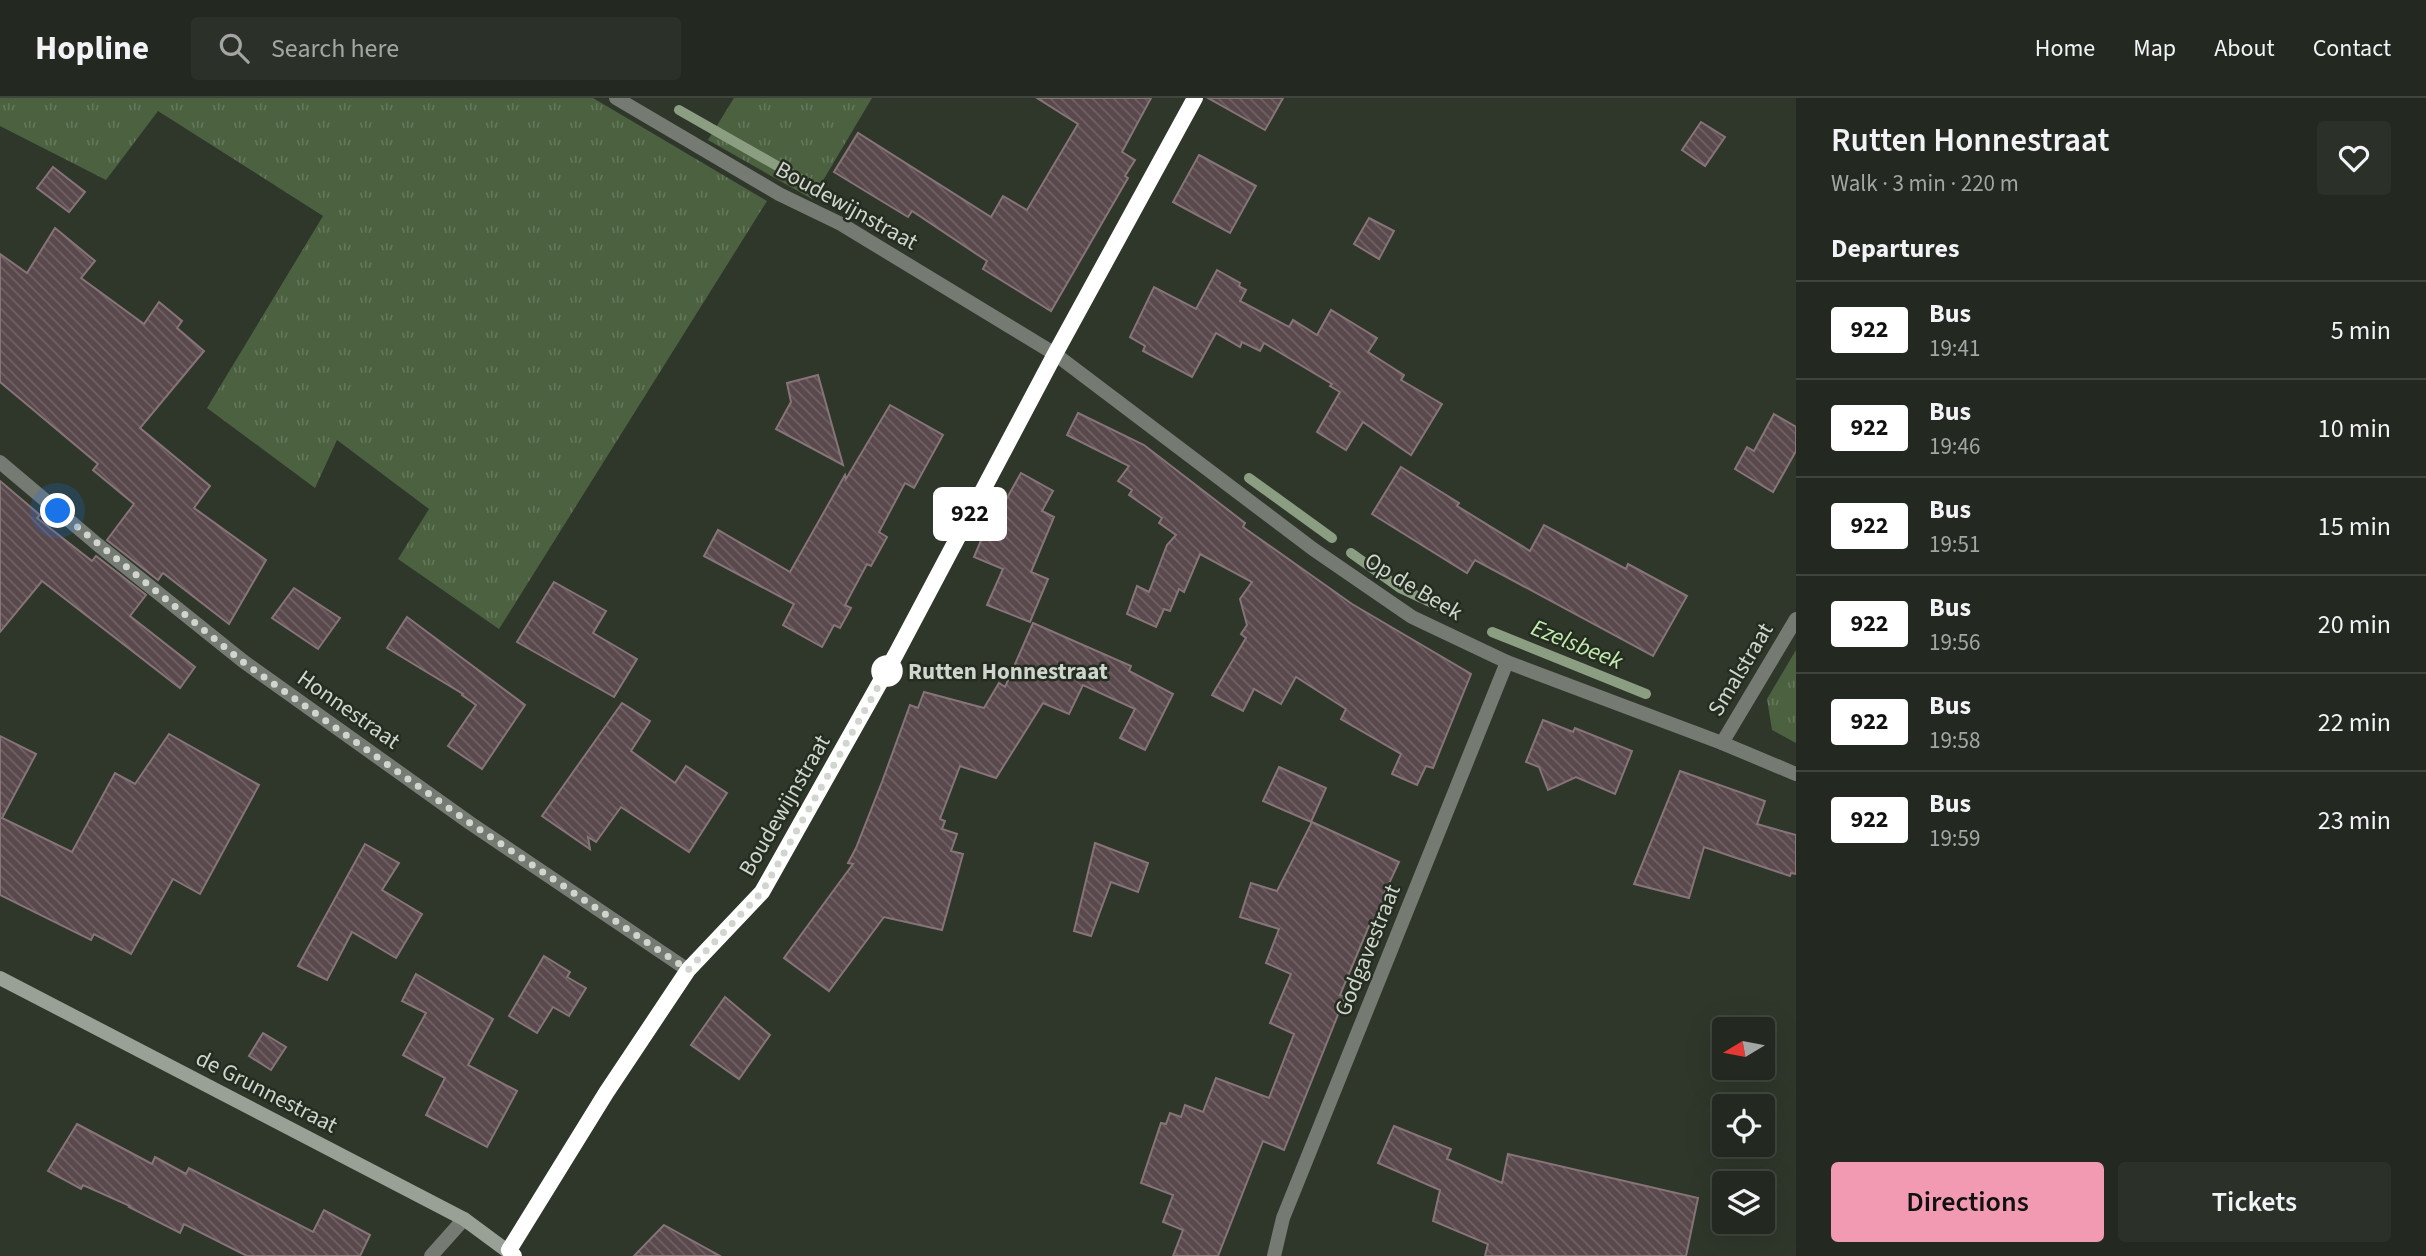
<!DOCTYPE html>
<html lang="en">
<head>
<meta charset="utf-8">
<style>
	body { margin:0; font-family:"Source Sans 3",sans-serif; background:#2b3129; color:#f1f3f6; height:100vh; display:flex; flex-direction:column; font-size:26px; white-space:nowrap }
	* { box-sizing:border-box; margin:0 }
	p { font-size:23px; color:#a3a6a5 }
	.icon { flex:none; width:38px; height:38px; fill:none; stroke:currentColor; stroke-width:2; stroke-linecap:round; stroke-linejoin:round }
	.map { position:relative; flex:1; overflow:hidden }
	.panel { display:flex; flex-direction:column; background:#232920; width:630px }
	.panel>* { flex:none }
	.badge { padding:0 14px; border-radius:5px; font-size:24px; line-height:46px }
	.needle { width:46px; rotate:260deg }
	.buttons { position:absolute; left:1712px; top:919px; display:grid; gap:14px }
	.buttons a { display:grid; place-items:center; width:63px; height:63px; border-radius:7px; background:#232920; box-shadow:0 7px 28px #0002,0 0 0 2px #40453e; font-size:35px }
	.you { position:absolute; width:35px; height:35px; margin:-18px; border:5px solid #fff; border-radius:50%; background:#1a73e8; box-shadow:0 0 0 10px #1a73e833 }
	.map>.badge { position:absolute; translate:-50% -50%; box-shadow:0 0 0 4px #fff }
	h2 { padding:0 35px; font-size:26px; line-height:63px }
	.round { display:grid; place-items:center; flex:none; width:74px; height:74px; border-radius:7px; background:#2b3129 }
	.overview { display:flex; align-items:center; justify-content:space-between; height:119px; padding:0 35px }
	h1 { font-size:33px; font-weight:600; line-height:52px }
	.button { display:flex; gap:14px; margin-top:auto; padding:14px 35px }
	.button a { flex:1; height:80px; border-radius:7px; background:#f19ab1; color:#111; font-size:28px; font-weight:600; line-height:80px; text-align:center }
	.button a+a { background:#2b3129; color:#f1f3f6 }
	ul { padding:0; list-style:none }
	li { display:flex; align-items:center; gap:21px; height:98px; padding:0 35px; border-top:2px solid #40453e }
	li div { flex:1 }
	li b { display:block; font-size:26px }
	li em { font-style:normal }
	li .badge { min-width:77px; font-weight:700; text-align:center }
	header { display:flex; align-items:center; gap:42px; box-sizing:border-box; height:98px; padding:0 35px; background:#232920; border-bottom:2px solid #40453e }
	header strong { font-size:33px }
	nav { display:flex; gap:38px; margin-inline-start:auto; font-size:24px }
	.search { width:490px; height:63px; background:#2b3129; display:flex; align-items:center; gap:18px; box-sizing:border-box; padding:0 24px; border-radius:7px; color:#a3a6a5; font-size:26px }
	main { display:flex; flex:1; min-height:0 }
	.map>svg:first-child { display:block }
	.grass { fill:url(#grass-tufts) }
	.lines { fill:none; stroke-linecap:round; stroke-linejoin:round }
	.stream { stroke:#8b9e82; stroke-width:10 }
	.building { fill:url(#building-back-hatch); stroke:#877479; stroke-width:2 }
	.street { stroke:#757a73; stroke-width:14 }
	.secondary { stroke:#99a096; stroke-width:14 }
	.line-casing { stroke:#fff; stroke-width:16 }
	.line { stroke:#fff; stroke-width:10 }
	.walk { stroke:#d0d5cd; stroke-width:7; stroke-dasharray:0 12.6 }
	.stop-dot { fill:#fff; stroke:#fff; stroke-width:3.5 }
	.labels { text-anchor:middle; stroke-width:5; stroke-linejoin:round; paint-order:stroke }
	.street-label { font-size:23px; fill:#d0d5cd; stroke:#252d21 }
	.stop-label { font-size:23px; font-weight:bold; fill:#d0d5cd; stroke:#252d21; text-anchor:start }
	.water-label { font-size:24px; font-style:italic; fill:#c3ebaf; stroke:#252d21 }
</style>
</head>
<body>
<header>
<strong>Hopline</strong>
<div class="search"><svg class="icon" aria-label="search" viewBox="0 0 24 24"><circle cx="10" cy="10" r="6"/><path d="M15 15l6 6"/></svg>Search here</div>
<nav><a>Home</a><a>Map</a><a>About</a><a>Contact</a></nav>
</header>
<main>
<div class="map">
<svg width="1796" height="1158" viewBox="0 0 1796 1158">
	<defs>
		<pattern id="grass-tufts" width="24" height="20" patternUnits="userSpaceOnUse" patternTransform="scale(1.75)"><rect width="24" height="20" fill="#4b6140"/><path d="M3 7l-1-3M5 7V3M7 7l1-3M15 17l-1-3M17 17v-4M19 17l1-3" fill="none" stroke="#64775a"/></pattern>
		<pattern id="building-back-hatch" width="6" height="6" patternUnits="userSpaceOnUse" patternTransform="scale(1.75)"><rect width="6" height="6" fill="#59484c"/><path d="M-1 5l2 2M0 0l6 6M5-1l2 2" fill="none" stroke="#706265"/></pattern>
	</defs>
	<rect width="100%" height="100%" fill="#2f372b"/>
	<!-- grass -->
	<g class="grass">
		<polygon points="0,0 593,0 767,103 499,531 398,461 429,411 337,342 315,390 207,310 323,118 158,13 106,82 0,28"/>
		<polygon points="734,0 872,0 812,101 708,42"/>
		<polygon points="1796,552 1796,645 1772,632 1767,601"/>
	</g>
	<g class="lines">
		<!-- stream -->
		<g class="stream">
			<polyline points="679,12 800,81"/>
			<polyline points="1249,380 1332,440"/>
			<polyline points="1351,455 1400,490 1447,512"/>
			<polyline points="1492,534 1646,596"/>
		</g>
	</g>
	<!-- building -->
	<g class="building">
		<polygon points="1037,0 1151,0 1122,54 1135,62 1125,78 1128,80 1051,213 983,171 987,163 912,113 908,119 834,74 858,35 991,119 1003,98 1027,112 1078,26"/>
		<polygon points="1208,0 1283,0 1265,32"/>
		<polygon points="1701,24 1725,39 1705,68 1682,52"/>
		<polygon points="1199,57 1256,88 1230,135 1173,104"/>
		<polygon points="53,69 85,94 69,114 37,90"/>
		<polygon points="1369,120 1394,133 1379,161 1354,146"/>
		<polygon points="55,130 95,163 81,180 144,226 159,204 182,223 177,230 204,253 140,330 210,388 194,410 266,462 229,526 163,475 158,482 107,442 134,406 93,372 98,366 0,284 0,156 27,175"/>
		<polygon points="1217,172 1240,185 1239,188 1246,192 1240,203 1289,229 1293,222 1317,237 1331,212 1377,240 1368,254 1404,277 1401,282 1442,306 1411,357 1363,324 1346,352 1317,334 1340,294 1330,288 1332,286 1264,245 1260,253 1242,244 1240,249 1216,235 1192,279 1143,253 1145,248 1130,239 1154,189 1196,211"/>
		<polygon points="818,277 843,367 776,331 791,304 787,285"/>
		<polygon points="890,307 943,337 914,390 905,385 879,434 887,439 871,468 867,466 845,507 851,510 840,530 834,527 822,549 783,527 794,506 704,458 718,432 790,474 845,377 846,381"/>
		<polygon points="1078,315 1144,347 1245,425 1243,429 1311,477 1352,506 1471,576 1433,670 1426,668 1417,687 1392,676 1401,656 1341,621 1346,611 1296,579 1281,606 1254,591 1243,613 1212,597 1246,540 1241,536 1247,527 1240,501 1252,484 1200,456 1184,494 1179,491 1170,513 1164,511 1156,529 1127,516 1137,488 1149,494 1167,447 1176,437 1159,425 1162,420 1129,397 1132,392 1118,383 1129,368 1067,337"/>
		<polygon points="1774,316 1796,329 1796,353 1773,394 1735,371 1747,349 1754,353"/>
		<polygon points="1401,369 1459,405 1457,408 1530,453 1544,427 1626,471 1628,466 1687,498 1653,558 1475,462 1467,475 1372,416"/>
		<polygon points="1021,375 1053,393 1042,413 1054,419 1031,474 1048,481 1030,524 987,507 1003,471 974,459 993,414 998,416"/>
		<polygon points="0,383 40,417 37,420 92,463 96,458 146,497 130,518 195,569 180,590 42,483 0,534"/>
		<polygon points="554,484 606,513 593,535 637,561 614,599 517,544"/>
		<polygon points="294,490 340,520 318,551 272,520"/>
		<polygon points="407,519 525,607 482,671 448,648 476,607 462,597 463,596 387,550"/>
		<polygon points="1033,525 1131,568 1129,573 1173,596 1145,652 1120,640 1135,611 1083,587 1069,616 1043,605 996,680 960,668 940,721 945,723 942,731 957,736 951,753 963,756 942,832 884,819 829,893 784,860 853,766 848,765 856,750 882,684 910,607 918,610 924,594 984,610 999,585 1005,589"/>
		<polygon points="622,605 650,623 631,653 675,685 686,668 727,695 689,754 621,709 596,744 588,739 590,751 542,718"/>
		<polygon points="1543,622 1573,634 1575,630 1632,653 1615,696 1576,679 1548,692 1539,669 1526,664"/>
		<polygon points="169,636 259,687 200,796 173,781 131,856 94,836 91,842 0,797 0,638 36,656 2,720 72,754 115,675 135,686"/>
		<polygon points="1279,669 1326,690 1311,724 1263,703"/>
		<polygon points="1680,673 1765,703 1757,726 1796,737 1796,776 1791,775 1790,778 1704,749 1689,800 1634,786"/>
		<polygon points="1312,724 1399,764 1384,796 1388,798 1376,825 1371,823 1340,897 1345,899 1284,1052 1263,1043 1218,1158 1173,1158 1183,1132 1163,1124 1173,1097 1141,1085 1161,1025 1166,1026 1170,1015 1181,1019 1185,1007 1203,1014 1216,980 1269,1000 1294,936 1270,925 1291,876 1266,865 1279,831 1240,819 1251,785 1277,793"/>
		<polygon points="1095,745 1148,765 1138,794 1111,784 1091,838 1074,833"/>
		<polygon points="365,746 399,765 382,792 422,816 396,860 352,834 327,882 298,868"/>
		<polygon points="544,858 570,874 567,879 586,890 569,918 553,909 537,935 509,918"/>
		<polygon points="416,876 493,921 468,967 517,993 487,1049 426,1017 445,980 403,957 426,915 402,903"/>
		<polygon points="725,899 770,937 739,981 691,947"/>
		<polygon points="263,935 286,949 271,972 249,958"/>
		<polygon points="77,1026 152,1066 155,1059 186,1076 189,1070 313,1134 324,1112 370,1137 360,1158 247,1158 184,1126 180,1135 129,1109 130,1108 83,1087 81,1091 48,1073"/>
		<polygon points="1394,1028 1451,1051 1447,1061 1502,1085 1508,1056 1698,1100 1686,1158 1485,1158 1488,1146 1433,1123 1440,1092 1378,1065"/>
		<polygon points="664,1127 720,1158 634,1158"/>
	</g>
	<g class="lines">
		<!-- street -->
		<g class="street">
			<polyline points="616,0 779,96 841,126 1055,256 1313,451 1412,519 1507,564 1722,645 1796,676"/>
			<polyline points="0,364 97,446 243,563 470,725 688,872"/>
			<polyline points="1722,645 1796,521"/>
			<polyline points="509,1152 606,995 688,872 762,794 896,556 1055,256 1195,0"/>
			<polyline points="431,1158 464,1121"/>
			<polyline points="1274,1158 1283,1120 1507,564"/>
		</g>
		<!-- secondary -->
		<polyline class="secondary" points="0,880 464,1121 514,1158"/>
	</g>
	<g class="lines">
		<defs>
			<polyline id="line" points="514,1158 509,1152 606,995 688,872 762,794 896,556 1055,256 1195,0"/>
		</defs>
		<!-- line casing -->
		<use href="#line" class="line-casing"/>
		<!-- line -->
		<use href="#line" class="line"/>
		<!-- walk -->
		<polyline class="walk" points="58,413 243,564 470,725 688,872 762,794 887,573"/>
	</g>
	<!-- markers -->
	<circle class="stop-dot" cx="887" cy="573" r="14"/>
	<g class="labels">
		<!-- street labels -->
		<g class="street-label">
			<text transform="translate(847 107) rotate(29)" y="8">Boudewijnstraat</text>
			<text transform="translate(1414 488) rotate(31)" y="8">Op de Beek</text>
			<text transform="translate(1740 571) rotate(-59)" y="8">Smalstraat</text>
			<text transform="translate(349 611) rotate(35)" y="8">Honnestraat</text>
			<text transform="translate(784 707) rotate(-60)" y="8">Boudewijnstraat</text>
			<text transform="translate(1367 852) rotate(-68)" y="8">Godgavestraat</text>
			<text transform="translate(267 993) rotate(27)" y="8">de Grunnestraat</text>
		</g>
		<!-- stop labels -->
		<g class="stop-label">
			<text x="908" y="581">Rutten Honnestraat</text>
		</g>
		<!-- water labels -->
		<g class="water-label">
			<text transform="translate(1577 546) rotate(22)" y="8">Ezelsbeek</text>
		</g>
	</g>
</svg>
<div class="buttons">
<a><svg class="needle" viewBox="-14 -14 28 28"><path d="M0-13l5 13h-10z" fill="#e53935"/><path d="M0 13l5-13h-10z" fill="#a3a6a5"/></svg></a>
<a><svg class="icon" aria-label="locate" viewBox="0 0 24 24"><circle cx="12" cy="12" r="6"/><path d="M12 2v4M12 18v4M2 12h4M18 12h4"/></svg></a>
<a><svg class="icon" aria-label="layers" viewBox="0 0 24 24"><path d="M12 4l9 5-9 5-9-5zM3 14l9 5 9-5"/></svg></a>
</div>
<div class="you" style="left:58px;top:413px"></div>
<b class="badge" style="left:970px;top:416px;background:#fff;color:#111">922</b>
</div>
<section class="panel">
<div class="overview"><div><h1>Rutten Honnestraat</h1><p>Walk · 3 min · 220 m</p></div><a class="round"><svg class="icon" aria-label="heart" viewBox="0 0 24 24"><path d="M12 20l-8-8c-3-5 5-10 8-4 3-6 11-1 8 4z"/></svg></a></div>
<h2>Departures</h2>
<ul>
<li><span class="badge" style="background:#fff;color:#111">922</span><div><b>Bus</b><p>19:41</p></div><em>5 min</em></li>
<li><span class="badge" style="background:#fff;color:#111">922</span><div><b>Bus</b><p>19:46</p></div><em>10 min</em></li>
<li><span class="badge" style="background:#fff;color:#111">922</span><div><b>Bus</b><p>19:51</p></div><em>15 min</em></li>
<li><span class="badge" style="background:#fff;color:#111">922</span><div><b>Bus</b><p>19:56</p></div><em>20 min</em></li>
<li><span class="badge" style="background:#fff;color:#111">922</span><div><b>Bus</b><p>19:58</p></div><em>22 min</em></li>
<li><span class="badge" style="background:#fff;color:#111">922</span><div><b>Bus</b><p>19:59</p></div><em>23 min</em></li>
</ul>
<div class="button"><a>Directions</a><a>Tickets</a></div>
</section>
</main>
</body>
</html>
